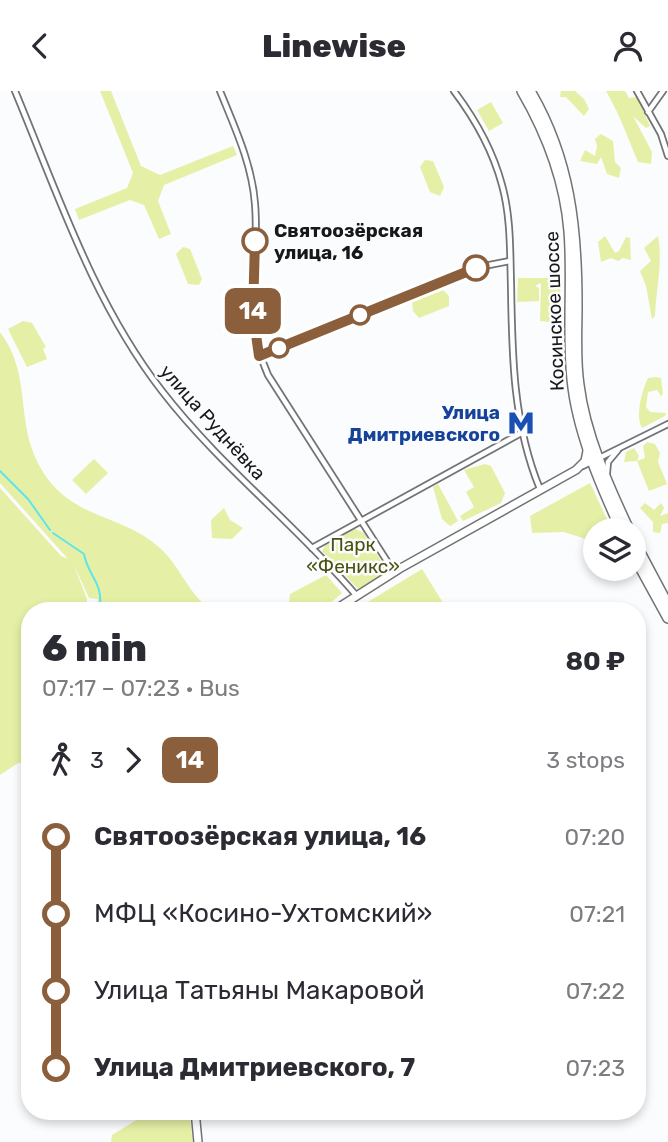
<!DOCTYPE html>
<html lang="en">
<head>
<meta charset="utf-8">
<style>
	body { margin:0; font-family:Rubik,sans-serif; background:#f7f7f7; color:#2b2b33; height:100vh; display:flex; flex-direction:column; font-size:26px; white-space:nowrap }
	* { box-sizing:border-box; margin:0 }
	p { font-size:23px; color:#7c7c81 }
	.icon { flex:none; width:38px; height:38px; fill:none; stroke:currentColor; stroke-width:2; stroke-linecap:round; stroke-linejoin:round }
	.map { position:relative; flex:1; overflow:hidden }
	.panel { position:absolute; left:21px; top:511px; width:625px; height:518px; display:flex; flex-direction:column; background:#fff; border-radius:28px; box-shadow:0 4px 10px #0003 }
	.panel>* { flex:none }
	.badge { padding:0 14px; border-radius:10px; font-size:24px; line-height:46px }
	.buttons { position:absolute; left:583px; top:427px; display:grid; gap:14px }
	.buttons a { display:grid; place-items:center; width:63px; height:63px; border-radius:50%; background:#fff; box-shadow:0 4px 10px #0003; font-size:35px }
	.map>.badge { position:absolute; translate:-50% -50%; box-shadow:0 0 0 4px #fff }
	.legs { display:flex; align-items:center; gap:10px; height:77px; padding:0 21px; font-size:23px }
	.legs p { margin-inline-start:auto }
	.summary { display:flex; align-items:center; justify-content:space-between; height:119px; padding:0 21px }
	h1 { font-size:38px; font-weight:800; line-height:52px }
	ul { padding:0 21px; list-style:none }
	li { display:flex; align-items:center; gap:24px; height:77px; font-size:26px }
	li i { display:grid; place-items:center; width:10px; height:100%; margin:0 9px; background:currentColor }
	li i::after { content:''; width:18px; height:18px; margin:-9px; border:5px solid; border-radius:50%; background:#fff }
	li p { margin-inline-start:auto }
	li:first-child i { background:linear-gradient(#0000 50%,currentColor 0) }
	li:last-child i { background:linear-gradient(currentColor 50%,#0000 0) }
	header { display:flex; justify-content:space-between; align-items:center; height:91px; padding:0 21px; background:#fff; font-size:32px; font-weight:800 }
	.map>svg:first-child { display:block }
	.green { fill:#e5f0a6 }
	.lines { fill:none; stroke-linecap:round; stroke-linejoin:round }
	.stream { stroke:#61e3ea; stroke-width:2 }
	.minor-casing { stroke:#727375; stroke-width:8 }
	.major-casing { stroke:#727375; stroke-width:10 }
	.highway-casing { stroke:#727375; stroke-width:12 }
	.minor { stroke:#fff; stroke-width:4.5 }
	.major { stroke:#fff; stroke-width:7 }
	.highway { stroke:#fff; stroke-width:9 }
	.line-1-casing { stroke:#fff; stroke-width:16 }
	.line-1 { stroke:#8b5e3c; stroke-width:10 }
	.stop-1-dot { fill:#fff; stroke:#8b5e3c; stroke-width:3.5 }
	.labels { text-anchor:middle; stroke-width:5; stroke-linejoin:round; paint-order:stroke }
	.stop-label { font-size:19px; font-weight:bold; fill:#181818; stroke:#fafcfd; text-anchor:start }
	.street-label { font-size:19px; fill:#181818; stroke:#fafcfd }
	.transit-label { font-size:19px; font-weight:bold; fill:#164399; stroke:#fafcfd; text-anchor:end }
	.park-label { font-size:19px; fill:#4b510e; stroke:#fafcfd }
</style>
</head>
<body>
<header><svg class="icon" aria-label="back" viewBox="0 0 24 24"><path d="M15 5l-7 7 7 7"/></svg>Linewise<svg class="icon" aria-label="person" viewBox="0 0 24 24"><circle cx="12" cy="8" r="4"/><path d="M4 21q1-7 8-7t8 7"/></svg></header>
<div class="map">
<svg width="668" height="1051" viewBox="0 0 668 1051">
	<rect width="100%" height="100%" fill="#fafcfd"/>
	<!-- green -->
	<g class="green">
		<polygon points="100,0 111,0 141,75 160,84 233,55 237,64 164,94 158,110 171,143 159,148 144,114 130,109 79,129 75,118 127,97 133,82"/>
		<polygon points="561,0 575,0 584,8 589,18 584,25 566,6 560,6"/>
		<path d="M606 0H625L629 7 637 6 650 35 646 37 633 25 652 61 651 73 638 71C628 47 619 22 606 0Z"/>
		<polygon points="491,11 503,32 489,40 477,19"/>
		<polygon points="601,43 613,50 615,71 621,77 619,87 607,83 601,66 597,73 580,70 585,59 595,65 597,55 595,48"/>
		<polygon points="425,69 433,70 444,96 440,105 430,101 420,76"/>
		<polygon points="605,145 615,162 619,160 626,146 630,147 631,169 623,167 618,170 611,167 601,171 598,151"/>
		<path d="M658 145C663 172 656 198 655 225L652 228 646 195 640 180 651 170 644 157Z"/>
		<polygon points="183,156 190,158 202,188 199,194 188,193 176,163"/>
		<polygon points="518,187 560,187 561,232 540,230 541,192 535,195 539,197 539,210 517,211"/>
		<polygon points="443,199 449,205 449,215 419,227 413,220 412,211"/>
		<polygon points="23,230 32,232 46,256 43,258 47,268 27,276 8,238"/>
		<path d="M0 241C31 282 16 324 36 368 65 431 122 420 162 459 181 477 191 508 214 520H93L96 518 98 508 89 507 73 472 87 508V520H30V672H18L0 684V397L61 465 68 468 0 392Z"/>
		<path d="M656 286 661 287 663 303 661 305 657 299 648 301 646 316 650 321 666 322 665 325 642 337C635 325 642 299 648 287Z"/>
		<polygon points="647,351 655,353 660,362 658,371 667,393 649,400 637,370 624,371 626,361 634,357 639,365 637,370 645,367 643,355"/>
		<polygon points="94,368 108,382 86,403 72,389"/>
		<polygon points="485,373 491,375 505,402 501,412 463,430 460,425 474,416 466,401 474,396 464,379"/>
		<polygon points="590,392 612,439 595,439 595,451 564,441 532,442 530,425"/>
		<polygon points="438,393 458,430 450,435 442,428 433,396"/>
		<polygon points="645,412 654,419 661,412 664,417 660,425 668,422 668,432 662,433 660,442 653,441 653,431 640,417"/>
		<polygon points="224,417 230,429 243,437 232,448 212,447 211,429"/>
		<polygon points="353,437 364,442 386,478 383,484 358,498 322,460 326,453"/>
		<polygon points="422,478 448,520 353,520"/>
		<polygon points="326,484 342,502 321,520 288,520 290,503"/>
		<polygon points="151,1020 189,1020 193,1051 111,1051 112,1044"/>
	</g>
	<g class="lines">
		<!-- stream -->
		<g class="stream">
			<polyline points="0,380 28,408 50,439"/>
			<path d="M53 442 84 463C88 486 105 492 99 520"/>
		</g>
		<defs>
			<g id="minor">
				<path d="M15 0C58 103 93 211 162 300 219 374 295 433 356 504"/>
				<path d="M220 0C235 37 252 73 255 113 260 172 243 228 268 284L394 481"/>
				<path d="M454 0C475 28 493 60 502 94 511 126 510 161 511 194 512 264 513 333 540 398"/>
				<polyline points="637,0 661,43 668,65"/>
				<polyline points="648,21 663,0"/>
				<polyline points="259,264 479,176 510,170"/>
				<polyline points="583,375 668,333"/>
				<polyline points="607,382 608,371 618,359"/>
				<polyline points="312,457 523,341"/>
			</g>
			<g id="major">
				<polyline points="333,520 399,478 576,379 585,370 587,360"/>
				<polyline points="195,1020 198,1051"/>
			</g>
			<g id="highway">
				<path d="M522 0C547 43 565 90 569 140 573 189 567 239 572 288 577 340 600 392 621 439"/>
				<path d="M530 0C570 68 577 137 577 214 577 241 575 268 579 294 585 343 608 394 629 439"/>
				<polyline points="634,450 668,514"/>
				<polyline points="634,465 668,527"/>
			</g>
		</defs>
		<!-- minor casing -->
		<use href="#minor" class="minor-casing"/>
		<!-- major casing -->
		<use href="#major" class="major-casing"/>
		<!-- highway casing -->
		<use href="#highway" class="highway-casing"/>
		<!-- minor -->
		<use href="#minor" class="minor"/>
		<!-- major -->
		<use href="#major" class="major"/>
		<!-- highway -->
		<use href="#highway" class="highway"/>
	</g>
	<g class="lines">
		<defs>
			<polyline id="line-1" points="255,150 253,222 259,265 476,177"/>
		</defs>
		<!-- line-1 casing -->
		<use href="#line-1" class="line-1-casing"/>
		<!-- line-1 -->
		<use href="#line-1" class="line-1"/>
	</g>
	<!-- icons -->
	<defs>
		<symbol id="metro-bare" viewBox="-9 -9 18 18"><path d="M-5.5 5V-5H-3L0 0L3-5H5.5V5H3V-.5L0 4L-3-.5V5Z" fill="#1a4fb4" stroke="#fafcfd" stroke-width="2.5" paint-order="stroke"/></symbol>
	</defs>
	<g fill-rule="evenodd">
		<use href="#metro-bare" x="502" y="313" width="38" height="38"/>
	</g>
	<!-- markers -->
	<g class="stop-1-dot">
		<circle cx="255" cy="150" r="12"/>
		<circle cx="476" cy="177" r="12"/>
		<circle cx="360" cy="224" r="9"/>
		<circle cx="279" cy="257" r="9"/>
	</g>
	<g class="labels">
		<!-- stop labels -->
		<g class="stop-label">
			<text x="274" y="146">Святоозёрская<tspan x="274" dy="22">улица, 16</tspan></text>
		</g>
		<!-- street labels -->
		<g class="street-label">
			<text transform="translate(554 220) rotate(-92)" y="7">Косинское шоссе</text>
			<text transform="translate(213 331) rotate(48)" y="7">улица Руднёвка</text>
		</g>
		<!-- transit labels -->
		<g class="transit-label">
			<text x="500" y="328">Улица<tspan x="500" dy="22">Дмитриевского</tspan></text>
		</g>
		<!-- park labels -->
		<g class="park-label">
			<text x="353" y="460">Парк<tspan x="353" dy="22">«Феникс»</tspan></text>
		</g>
	</g>
</svg>
<div class="buttons">
<a><svg class="icon" aria-label="layers" viewBox="0 0 24 24"><path d="M12 4l9 5-9 5-9-5zM3 14l9 5 9-5"/></svg></a>
</div>
<b class="badge" style="left:253px;top:220px;background:#8b5e3c;color:#fff">14</b>
<section class="panel">
<div class="summary"><div><h1>6 min</h1><p>07:17 – 07:23 · Bus</p></div><b>80 ₽</b></div>
<div class="legs"><svg class="icon" aria-label="walk" viewBox="0 0 24 24"><circle cx="13" cy="4" r="2"/><path d="M13 8l-2 6 4 7M11 14l-3 7M7 12l3-4h3l4 4"/></svg>3<svg class="icon" aria-label="forward" viewBox="0 0 24 24"><path d="M9 5l7 7-7 7"/></svg><b class="badge" style="background:#8b5e3c;color:#fff">14</b><p>3 stops</p></div>
<ul>
<li><i style="color:#8b5e3c"></i><b>Святоозёрская улица, 16</b><p>07:20</p></li>
<li><i style="color:#8b5e3c"></i><span>МФЦ «Косино-Ухтомский»</span><p>07:21</p></li>
<li><i style="color:#8b5e3c"></i><span>Улица Татьяны Макаровой</span><p>07:22</p></li>
<li><i style="color:#8b5e3c"></i><b>Улица Дмитриевского, 7</b><p>07:23</p></li>
</ul>
</section>
</div>
</body>
</html>
